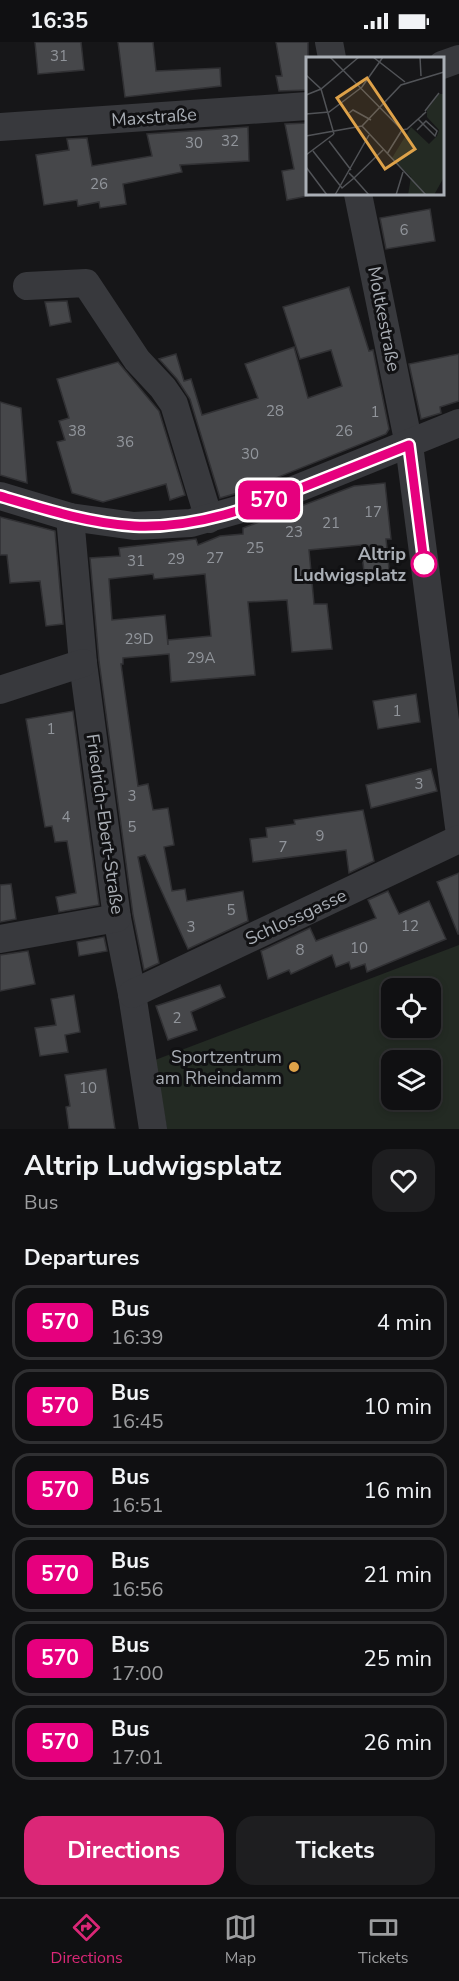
<!DOCTYPE html>
<html lang="en">
<head>
<meta charset="utf-8">
<style>
	body { margin:0; font-family:"Nunito Sans",sans-serif; background:#1e1e20; color:#f1f3f6; height:100vh; display:flex; flex-direction:column; font-size:22px; white-space:nowrap }
	* { box-sizing:border-box; margin:0 }
	p { font-size:20px; color:#9c9d9f }
	.icon { flex:none; width:33px; height:33px; fill:none; stroke:currentColor; stroke-width:2; stroke-linecap:round; stroke-linejoin:round }
	.map { position:relative; height:1087px; overflow:hidden }
	.details { display:flex; flex-direction:column; background:#101012; flex:1 }
	.details>* { flex:none }
	.badge { padding:0 12px; border-radius:9px; font-size:21px; line-height:39px }
	.tools { position:absolute; left:381px; top:936px; display:grid; gap:12px }
	.tools a { display:grid; place-items:center; width:60px; height:60px; border-radius:12px; background:#101012; box-shadow:0 3px 9px #0003,0 0 0 2px #303032; font-size:30px }
	.map>.badge { position:absolute; translate:-50% -50%; box-shadow:0 0 0 3px #fff }
	h2 { padding:0 24px; font-size:22px; line-height:54px }
	.round { display:grid; place-items:center; flex:none; width:63px; height:63px; border-radius:18px; background:#1e1e20 }
	.headline { display:flex; align-items:center; justify-content:space-between; height:102px; padding:0 24px }
	h1 { font-size:28px; font-weight:700; line-height:45px }
	.button { display:flex; gap:12px; margin-top:auto; padding:12px 24px }
	.button a { flex:1; height:69px; border-radius:18px; background:#db2777; color:#fff; font-size:24px; font-weight:700; line-height:69px; text-align:center }
	.button a+a { background:#1e1e20; color:#f1f3f6 }
	ul { padding:0; list-style:none }
	li { display:flex; align-items:center; gap:18px; height:75px; margin:0 12px 9px; padding:0 12px; border:3px solid #303032; border-radius:18px }
	li div { flex:1 }
	li b { display:block; font-size:22px }
	li em { font-style:normal }
	li .badge { min-width:66px; font-weight:700; text-align:center }
	.status { display:flex; justify-content:space-between; align-items:center; height:42px; padding:0 30px; background:#101012; direction:ltr }
	.status svg { height:16px; fill:currentColor }
	.tabs { display:flex; justify-content:space-around; align-items:center; height:84px; border-top:2px solid #303032; background:#101012; font-size:16px; color:#9c9d9f }
	.tabs a { display:grid; justify-items:center; gap:3px }
	.tabs .current { color:#db2777 }
	.map>svg:first-child { display:block }
	.pitch { fill:#232a23; fill-rule:evenodd }
	.building { fill:#46474a; stroke:#313134; stroke-width:1.5; fill-rule:evenodd }
	.lines { fill:none; stroke-linecap:round; stroke-linejoin:round }
	.minor { stroke:#38393d; stroke-width:28 }
	.line-casing { stroke:#fff; stroke-width:14 }
	.line { stroke:#e6007e; stroke-width:9 }
	.stop-dot { fill:#fff; stroke:#e6007e; stroke-width:3 }
	.poi-dot { fill:#dea249; stroke:#111113; stroke-width:2 }
	.labels { text-anchor:middle; stroke-width:6; stroke-linejoin:round; paint-order:stroke }
	.number-label { font-size:15px; fill:#91959b }
	.street-label { font-size:18px; fill:#aaafb6; stroke:#111113 }
	.stop-label { font-size:18px; font-weight:bold; fill:#aaafb6; stroke:#111113; text-anchor:end }
	.poi-label { font-size:18px; fill:#aaafb6; stroke:#111113; text-anchor:end }
	.inset-road { fill:none; stroke:#515357; stroke-width:1.5 }
	.view { fill:#dea249; fill-opacity:0.15; stroke:#dea249; stroke-width:3 }
	.inset-edge { fill:none; stroke:#aaafb6; stroke-width:3 }
</style>
</head>
<body>
<div class="status"><b>16:35</b><svg viewBox="0 0 49 12"><path d="M0 12V9h3v3zM5 12V6h3v6zM10 12V3h3v9zM15 12V0h3v12zM26 1h20v11H26zM47 4h2v5h-2z"/></svg></div>
<div class="map">
<svg width="459" height="1087" viewBox="0 0 459 1087">
	<rect width="100%" height="100%" fill="#161618"/>
	<!-- pitch -->
	<path class="pitch" d="M459 903V1087H167L155 1018ZM392 946H430V986H392ZM392 1018H430V1058H392Z"/>
	<!-- building -->
	<g class="building">
		<polygon points="35,0 81,0 84,28 38,32"/>
		<polygon points="118,0 153,0 156,29 220,26 221,44 125,55"/>
		<polygon points="276,0 308,0 308,48 279,49 276,34 282,34"/>
		<polygon points="308,81 308,154 287,158 282,129 294,127 285,82"/>
		<polygon points="248,85 249,119 180,123 182,130 123,142 126,162 100,166 99,160 78,164 77,158 44,163 36,113 69,108 67,97 87,96 92,124 152,114 147,92"/>
		<polygon points="430,167 435,199 386,207 380,176"/>
		<polygon points="349,245 369,309 373,308 389,387 386,392 241,450 220,456 190,357 177,337 159,317 176,312 184,339 191,337 202,373 258,356 245,322 294,305 308,356 342,344 331,308 300,317 283,265"/>
		<polygon points="67,259 71,280 50,284 45,260"/>
		<polygon points="459,312 459,359 440,365 441,371 421,377 409,322"/>
		<polygon points="118,320 159,369 185,453 170,458 166,442 103,460 72,451 57,400 65,398 59,379 69,376 57,337"/>
		<polygon points="0,360 21,366 27,441 0,433"/>
		<path d="M385 441 391 497H386L390 537 365 539 361 503 309 508 314 562H327L332 607 292 610 287 558 248 560 255 633 171 640 169 612 123 616V622H121L138 744 148 742 153 768 168 766 174 803 164 805 172 849 185 847 187 859 243 849 248 879 188 907 145 813 138 815 159 921 144 928 133 873 99 619 90 516 120 514 119 506 196 497 198 503 220 494 243 492V486L354 444ZM153 532 154 537 205 532 211 594 168 598V603L165 573 112 578 109 537Z"/>
		<polygon points="0,475 55,489 63,582 46,584 40,539 10,541 7,513 0,513"/>
		<polygon points="416,652 420,680 378,687 373,659"/>
		<polygon points="73,669 99,863 59,870 56,855 76,851 67,799 55,800 52,784 45,785 26,677"/>
		<polygon points="431,727 437,749 371,766 366,743"/>
		<polygon points="363,768 374,819 349,831 346,808 253,820 250,797 267,795 266,786 295,782 294,778"/>
		<polygon points="459,831 459,892 458,892 437,840"/>
		<polygon points="11,842 16,877 0,880 0,843"/>
		<polygon points="388,849 399,872 429,859 446,897 367,930 365,922 351,927 349,920 336,925 332,913 291,932 289,928 268,937 261,909 310,886 316,899 376,876 368,858"/>
		<polygon points="104,895 107,909 79,914 77,900"/>
		<polygon points="28,909 35,942 0,949 0,913"/>
		<polygon points="220,943 225,955 191,970 197,988 168,998 156,964"/>
		<polygon points="74,953 80,990 65,993 68,1010 40,1014 35,986 56,983 51,957"/>
		<polygon points="106,1027 115,1087 69,1087 66,1065 70,1064 65,1033"/>
	</g>
	<g class="lines">
		<!-- minor -->
		<g class="minor">
			<polyline points="329,0 332,16"/>
			<polyline points="442,23 459,17"/>
			<polyline points="0,85 308,64"/>
			<polyline points="358,152 409,403 459,785"/>
			<polyline points="27,244 86,241 137,318 163,346 174,362 209,477"/>
			<polyline points="0,454 70,475 134,484 191,481 259,462 459,381"/>
			<polyline points="70,475 83,621 117,876 132,952 153,1087"/>
			<polyline points="0,648 83,621"/>
			<polyline points="0,897 117,876"/>
			<polyline points="132,952 459,797"/>
		</g>
	</g>
	<g class="lines">
		<defs>
			<path id="line" d="M0 454C44 467 88 481 134 484 196 487 254 465 311 442 343 429 376 416 409 403L425 528"/>
		</defs>
		<!-- line casing -->
		<use href="#line" class="line-casing"/>
		<!-- line -->
		<use href="#line" class="line"/>
	</g>
	<!-- markers -->
	<circle class="stop-dot" cx="424" cy="522" r="12"/>
	<circle class="poi-dot" cx="294" cy="1025" r="6"/>
	<g class="labels">
		<!-- number labels -->
		<g class="number-label">
			<text x="59" y="19">31</text>
			<text x="230" y="104">32</text>
			<text x="194" y="106">30</text>
			<text x="99" y="147">26</text>
			<text x="404" y="193">6</text>
			<text x="275" y="374">28</text>
			<text x="375" y="375">1</text>
			<text x="77" y="394">38</text>
			<text x="344" y="394">26</text>
			<text x="125" y="405">36</text>
			<text x="250" y="417">30</text>
			<text x="373" y="475">17</text>
			<text x="331" y="486">21</text>
			<text x="294" y="495">23</text>
			<text x="255" y="511">25</text>
			<text x="215" y="521">27</text>
			<text x="176" y="522">29</text>
			<text x="136" y="524">31</text>
			<text x="139" y="602">29D</text>
			<text x="201" y="621">29A</text>
			<text x="397" y="674">1</text>
			<text x="51" y="692">1</text>
			<text x="419" y="747">3</text>
			<text x="132" y="759">3</text>
			<text x="66" y="780">4</text>
			<text x="132" y="790">5</text>
			<text x="320" y="799">9</text>
			<text x="283" y="810">7</text>
			<text x="231" y="873">5</text>
			<text x="410" y="889">12</text>
			<text x="191" y="890">3</text>
			<text x="359" y="911">10</text>
			<text x="300" y="913">8</text>
			<text x="177" y="981">2</text>
			<text x="88" y="1051">10</text>
		</g>
		<!-- street labels -->
		<g class="street-label">
			<text transform="translate(154 75) rotate(-4)" y="6">Maxstraße</text>
			<text transform="translate(384 277) rotate(79)" y="6">Moltkestraße</text>
			<text transform="translate(105 782) rotate(82)" y="6">Friedrich-Ebert-Straße</text>
			<text transform="translate(296 875) rotate(-25)" y="6">Schlossgasse</text>
		</g>
		<!-- stop labels -->
		<g class="stop-label">
			<text x="406" y="518">Altrip<tspan x="406" dy="21">Ludwigsplatz</tspan></text>
		</g>
		<!-- poi labels -->
		<g class="poi-label">
			<text x="282" y="1021">Sportzentrum<tspan x="282" dy="21">am Rheindamm</tspan></text>
		</g>
	</g>
	<!-- overview -->
	<g transform="translate(306 15)">
		<rect width="138" height="138" fill="#161618"/>
		<path d="M133 37H138V120L128 138H102L105 120 86 101 105 70 123 87 131 79 133 73 121 60V53Z" fill="#232a23"/>
		<path class="inset-road" d="M24 0 96 73 101 72 120 55 116 58M67 0 99 25M114 0 115 19M0 18 15 32 28 77M0 38 15 32 53 0M119 54 133 36M43 56 47 53 65 63M0 57 23 55 35 46 56 30 77 0M56 69 120 138M111 73 120 64 131 74 129 79 112 62M0 79 56 69 95 28 138 15M23 84 45 113M7 94 36 131 48 121 43 116M81 97 96 73M0 98 28 77M0 110 21 138M29 138 63 78M63 138 48 121 77 93M90 138 97 115"/>
		<path class="view" d="M61 21 109 92 79 112 31 41Z"/>
		<rect width="138" height="138" class="inset-edge"/>
	</g>
</svg>
<div class="tools">
<a><svg class="icon" aria-label="locate" viewBox="0 0 24 24"><circle cx="12" cy="12" r="6"/><path d="M12 2v4M12 18v4M2 12h4M18 12h4"/></svg></a>
<a><svg class="icon" aria-label="layers" viewBox="0 0 24 24"><path d="M12 4l9 5-9 5-9-5zM3 14l9 5 9-5"/></svg></a>
</div>
<b class="badge" style="left:269px;top:458px;background:#e6007e;color:#fff">570</b>
</div>
<section class="details">
<div class="headline"><div><h1>Altrip Ludwigsplatz</h1><p>Bus</p></div><a class="round"><svg class="icon" aria-label="heart" viewBox="0 0 24 24"><path d="M12 20l-8-8c-3-5 5-10 8-4 3-6 11-1 8 4z"/></svg></a></div>
<h2>Departures</h2>
<ul>
<li><span class="badge" style="background:#e6007e;color:#fff">570</span><div><b>Bus</b><p>16:39</p></div><em>4 min</em></li>
<li><span class="badge" style="background:#e6007e;color:#fff">570</span><div><b>Bus</b><p>16:45</p></div><em>10 min</em></li>
<li><span class="badge" style="background:#e6007e;color:#fff">570</span><div><b>Bus</b><p>16:51</p></div><em>16 min</em></li>
<li><span class="badge" style="background:#e6007e;color:#fff">570</span><div><b>Bus</b><p>16:56</p></div><em>21 min</em></li>
<li><span class="badge" style="background:#e6007e;color:#fff">570</span><div><b>Bus</b><p>17:00</p></div><em>25 min</em></li>
<li><span class="badge" style="background:#e6007e;color:#fff">570</span><div><b>Bus</b><p>17:01</p></div><em>26 min</em></li>
</ul>
<div class="button"><a>Directions</a><a>Tickets</a></div>
</section>
<nav class="tabs">
<a class="current"><svg class="icon" aria-label="directions" viewBox="0 0 24 24"><path d="M12 3l9 9-9 9-9-9zM9 14v-3h6M13 9l2 2-2 2"/></svg>Directions</a>
<a><svg class="icon" aria-label="map" viewBox="0 0 24 24"><path d="M3 6l6-2 6 2 6-2v14l-6 2-6-2-6 2zM9 4v14M15 6v14"/></svg>Map</a>
<a><svg class="icon" aria-label="tickets" viewBox="0 0 24 24"><path d="M3 7h18v10H3zM15 7v10"/></svg>Tickets</a>
</nav>
</body>
</html>
